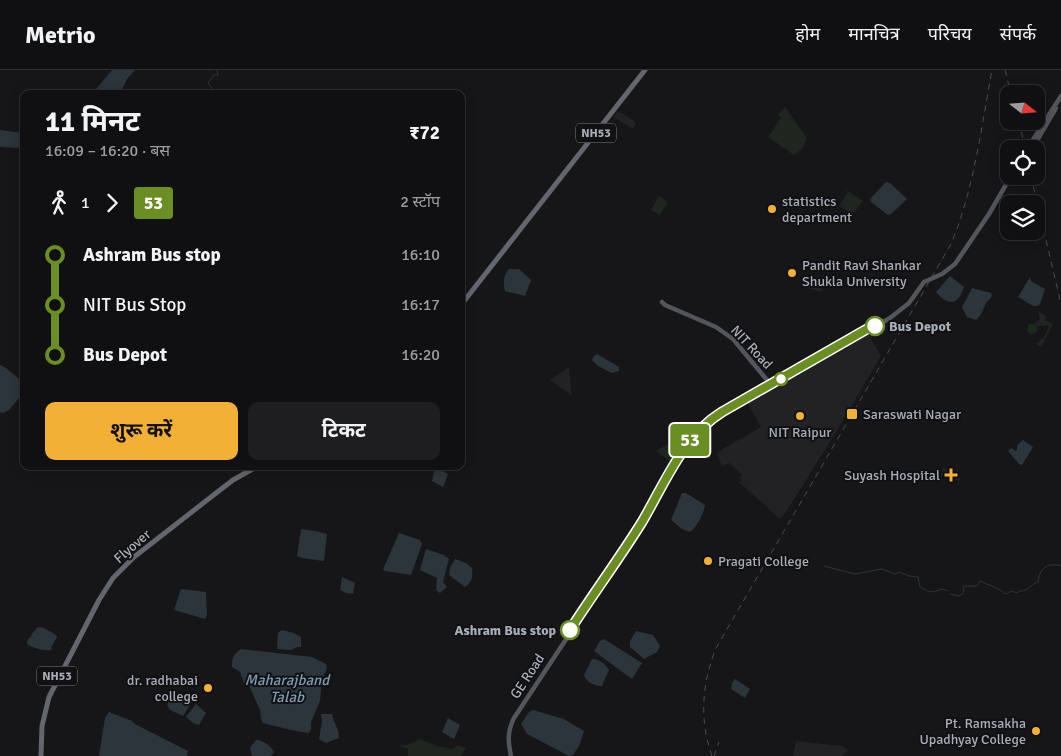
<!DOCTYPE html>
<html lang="hi">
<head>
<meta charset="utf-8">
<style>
	body { margin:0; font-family:Signika,"Noto Sans Devanagari",sans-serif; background:#1e1e20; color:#f1f3f6; height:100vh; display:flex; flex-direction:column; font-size:19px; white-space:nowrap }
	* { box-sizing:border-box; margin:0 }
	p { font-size:16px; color:#9c9d9f }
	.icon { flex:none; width:28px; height:28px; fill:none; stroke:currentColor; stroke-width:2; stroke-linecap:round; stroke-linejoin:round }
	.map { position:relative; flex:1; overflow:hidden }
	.panel { position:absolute; left:20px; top:20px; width:445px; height:380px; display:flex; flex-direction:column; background:#101012; border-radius:10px; box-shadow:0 2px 12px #0003,0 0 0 1px #303032 }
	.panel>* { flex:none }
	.badge { padding:0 10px; border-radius:4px; font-size:18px; line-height:32px }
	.needle { width:32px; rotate:107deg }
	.tools { position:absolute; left:1000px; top:15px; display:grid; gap:10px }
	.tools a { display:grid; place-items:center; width:45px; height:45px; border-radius:10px; background:#101012; box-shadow:0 2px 12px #0003,0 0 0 1px #303032; font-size:25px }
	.map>.badge { position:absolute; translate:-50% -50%; box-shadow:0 0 0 2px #fff }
	.legs { display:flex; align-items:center; gap:8px; height:55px; padding:0 25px; font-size:16px }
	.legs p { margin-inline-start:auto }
	.headline { display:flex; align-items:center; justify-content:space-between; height:85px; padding:0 25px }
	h1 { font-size:28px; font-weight:700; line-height:38px }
	.button { display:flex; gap:10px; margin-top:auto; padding:10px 25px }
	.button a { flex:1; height:58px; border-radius:10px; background:#f2b134; color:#111; font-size:20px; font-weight:700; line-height:58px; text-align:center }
	.button a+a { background:#1e1e20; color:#f1f3f6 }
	ul { padding:0 25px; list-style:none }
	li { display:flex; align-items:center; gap:18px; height:50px; font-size:19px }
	li i { display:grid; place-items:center; width:8px; height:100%; margin:0 6px; background:currentColor }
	li i::after { content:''; width:12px; height:12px; margin:-6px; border:4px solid; border-radius:50%; background:#101012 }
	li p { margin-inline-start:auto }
	li:first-child i { background:linear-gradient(#0000 50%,currentColor 0) }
	li:last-child i { background:linear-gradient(currentColor 50%,#0000 0) }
	header { display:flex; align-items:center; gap:30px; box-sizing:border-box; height:70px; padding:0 25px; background:#101012; border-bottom:1px solid #303032 }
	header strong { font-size:24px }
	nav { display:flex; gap:28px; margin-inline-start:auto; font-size:18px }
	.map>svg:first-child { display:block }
	.built { fill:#222225 }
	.green { fill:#1e261f }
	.water { fill:#2c353c }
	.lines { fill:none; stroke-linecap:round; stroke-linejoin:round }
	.stream { stroke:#2c353c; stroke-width:1 }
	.major { stroke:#53555c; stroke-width:4.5 }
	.highway { stroke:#63666e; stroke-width:5 }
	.rail { stroke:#4a4c52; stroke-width:1; stroke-dasharray:6 5; stroke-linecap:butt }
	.line-1-casing { stroke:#fff; stroke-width:11 }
	.line-1 { stroke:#6b8e23; stroke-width:8 }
	.poi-dot { fill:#f2b134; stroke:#111113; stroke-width:2 }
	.stop-1-dot { fill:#fff; stroke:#6b8e23; stroke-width:2.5 }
	.labels { text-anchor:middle; stroke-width:4; stroke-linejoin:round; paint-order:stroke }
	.shield { fill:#111113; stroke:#7b7e86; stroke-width:1 }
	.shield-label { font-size:12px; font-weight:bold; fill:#a8adb8 }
	.poi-label { font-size:14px; fill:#a8adb8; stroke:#111113; text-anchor:start }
	.stop-label { font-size:14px; font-weight:bold; fill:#a8adb8; stroke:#111113; text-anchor:start }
	.street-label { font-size:14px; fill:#a8adb8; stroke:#111113 }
	.water-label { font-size:15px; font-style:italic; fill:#7f9bb3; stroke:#111113 }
</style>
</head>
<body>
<header>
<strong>Metrio</strong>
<nav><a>होम</a><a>मानचित्र</a><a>परिचय</a><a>संपर्क</a></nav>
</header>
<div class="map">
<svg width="1061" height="686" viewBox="0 0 1061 686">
	<rect width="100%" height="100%" fill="#161618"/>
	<!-- built -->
	<g class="built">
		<polygon points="618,41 636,52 633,59 613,47"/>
		<polygon points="868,263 881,286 838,359 786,442 780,449 739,412 742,410 740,408 742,405 730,393 722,396 717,385 719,381 761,357 747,332 778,315 781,315 785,310"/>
		<polygon points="569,297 571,319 572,326 550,310"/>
		<polygon points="943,398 959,402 960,411 941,406"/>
		<polygon points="796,671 842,676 848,680 842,686 793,686"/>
	</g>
	<!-- green -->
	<g class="green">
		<polygon points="785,37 807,68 802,79 794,85 768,67 781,48 778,45"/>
		<polygon points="844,118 863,131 853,144 839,136 848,122"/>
		<polygon points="659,126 668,132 660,145 651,140"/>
		<polygon points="808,206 824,211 821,222 804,217"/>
		<polygon points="1038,241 1046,246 1045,250 1053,254 1041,277 1036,274 1044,268 1049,256 1047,255 1044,256 1043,255 1037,257 1037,261 1034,264 1030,264 1027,261 1029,254 1034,254 1040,249"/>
		<polygon points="686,363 691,368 674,394 656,381"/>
		<polygon points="420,669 437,676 453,679 458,675 466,678 461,686 408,686 408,679 399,676 408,675"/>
	</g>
	<!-- water -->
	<g class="water">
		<polygon points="112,0 135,0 127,9 120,24 92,24"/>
		<polygon points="0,60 24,63 24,78 0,77"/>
		<polygon points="886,112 890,113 907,129 891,144 888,145 871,132 870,129"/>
		<path d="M509 199H519L531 210 525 226 505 221C503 213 503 205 509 199Z"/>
		<path d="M950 206 964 217C958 236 948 236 936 222Z"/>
		<polygon points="1030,207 1031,211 1045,219 1040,234 1037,236 1033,236 1018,227"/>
		<path d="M972 218 991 223 992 226C991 228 989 230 987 232 983 238 982 245 976 250L967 247 962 237Z"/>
		<polygon points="597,284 619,297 619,301 612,303 598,296 592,290 594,286"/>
		<polygon points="0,295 6,298 24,313 24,322 9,340 3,343 0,342"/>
		<polygon points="1023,370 1033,377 1022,395 1019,394 1008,381 1011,378 1016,381 1017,380 1017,375"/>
		<polygon points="435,397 448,404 443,417 432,411"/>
		<path d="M682 423H686L705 435C704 443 697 457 690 462L682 459 671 450Z"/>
		<polygon points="301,459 315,461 327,464 324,491 302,488 297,486"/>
		<polygon points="399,463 420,470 422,474 411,505 385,501 383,499"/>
		<polygon points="426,479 444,485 449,489 443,512 447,517 440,523 436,520 437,508 420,500"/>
		<path d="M455 489 466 493 472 498C473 507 472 512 465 517L449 505 450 498Z"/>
		<polygon points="342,507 355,513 353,524 346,523 340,520"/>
		<polygon points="181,519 206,522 207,545 205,549 174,540"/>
		<path d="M38 557 44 558 56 565 57 567 52 576 51 580C45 581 32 578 27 574L28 569 32 566 31 565Z"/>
		<polygon points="282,560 294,563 301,567 301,577 297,577 291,580 278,579 277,575 278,563"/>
		<polygon points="636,561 653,565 660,576 657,582 644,589 630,577 630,571"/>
		<polygon points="604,569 642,593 632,609 594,581 600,571"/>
		<path d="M241 579 312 587 326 594 327 598 322 610 320 631 311 652V659L309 663C294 661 278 657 263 653L261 649 260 640 248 613H244L240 602 232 597C231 590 234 583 241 579Z"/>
		<path d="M592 589C598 588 607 595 609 600L602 616C594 616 586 612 584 605Z"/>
		<polygon points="735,609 750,619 745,628 731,619 732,613"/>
		<polygon points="172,624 188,629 192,632 183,646 170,640 167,635"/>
		<polygon points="196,634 206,643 199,655 193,653 186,647"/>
		<polygon points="533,640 564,649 584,661 579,676 573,685 569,686 527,664 521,654 529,642"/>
		<polygon points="109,642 132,651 135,654 188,681 187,686 99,686 105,648"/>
		<polygon points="321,644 332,644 333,649 338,660 339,668 326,673 319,669 322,652"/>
		<polygon points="448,648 460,655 454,669 442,662"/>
		<path d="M256 670C263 670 271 676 274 682L271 686H252L250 678Z"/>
	</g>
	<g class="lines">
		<!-- stream -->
		<g class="stream">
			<polyline points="209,0 210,0"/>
			<polyline points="216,24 208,13 214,5 218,5 217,0"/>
			<path d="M824 496 855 504 882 499 895 504 899 502 909 506 918 507 920 517C930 523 931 523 942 519L948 521"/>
			<path d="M951 524 958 526 963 524 964 516H977L980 511C989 515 998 518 1006 524L1012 521 1017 523 1019 521C1029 522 1030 514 1038 512 1040 498 1047 492 1061 496"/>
		</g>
		<!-- major -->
		<g class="major">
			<polyline points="1027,79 1061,26"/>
			<polyline points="1032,79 1056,38"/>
			<polyline points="662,232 665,235 716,257 733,269 772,316"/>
			<path d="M511 686C508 671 507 662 514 648L633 468 684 383 700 362 716 349 890 248 909 233 924 212 942 204 955 194 989 144 1011 106"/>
		</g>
		<!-- highway -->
		<g class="highway">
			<polyline points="461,235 645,0"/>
			<polyline points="41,686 42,656 49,627 99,530 113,508 134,487 211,427 233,410 258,396"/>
		</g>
		<!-- rail -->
		<g class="rail">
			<polyline points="1005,0 1011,24"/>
			<polyline points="1019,51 1025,79"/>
			<polyline points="1031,106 1061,234"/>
			<path d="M712 686C699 650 702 613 716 578L951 174C974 119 981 59 992 0"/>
			<polyline points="714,686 719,672"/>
		</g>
	</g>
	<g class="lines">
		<defs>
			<path id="line-1" d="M570 560C593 524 619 489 642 452 665 413 683 366 722 342L867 259 878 254 875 256"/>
		</defs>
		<!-- line-1 casing -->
		<use href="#line-1" class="line-1-casing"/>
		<!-- line-1 -->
		<use href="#line-1" class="line-1"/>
	</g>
	<!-- markers -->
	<g class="poi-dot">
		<circle cx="772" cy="139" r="5"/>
		<circle cx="792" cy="203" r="5"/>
		<rect x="846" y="338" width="12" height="12" rx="2.5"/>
		<circle cx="800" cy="346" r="5"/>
		<path d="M948.5 397.5h5v5h5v5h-5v5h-5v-5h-5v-5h5z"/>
		<circle cx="708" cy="491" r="5"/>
		<circle cx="208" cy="618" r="5"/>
		<circle cx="1036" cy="661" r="5"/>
	</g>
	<g class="stop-1-dot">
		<circle cx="875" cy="256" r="9"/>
		<circle cx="781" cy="309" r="6"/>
		<circle cx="570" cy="560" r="9"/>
	</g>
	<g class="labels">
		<!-- shield labels -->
		<g class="shield">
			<rect x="576" y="53.5" width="40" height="19" rx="4"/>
			<rect x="37" y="596.5" width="40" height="19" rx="4"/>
		</g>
		<g class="shield-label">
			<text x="596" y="67">NH53</text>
			<text x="57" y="610">NH53</text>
		</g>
		<!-- poi labels -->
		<g class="poi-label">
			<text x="782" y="136">statistics<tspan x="782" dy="16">department</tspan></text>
			<text x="802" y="200">Pandit Ravi Shankar<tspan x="802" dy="16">Shukla University</tspan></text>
			<text x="863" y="349">Saraswati Nagar</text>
			<text x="800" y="367" text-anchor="middle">NIT Raipur</text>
			<text x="940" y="410" text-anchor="end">Suyash Hospital</text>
			<text x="718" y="496">Pragati College</text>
			<text x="198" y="615" text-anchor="end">dr. radhabai<tspan x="198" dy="16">college</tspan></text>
			<text x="1026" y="658" text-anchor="end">Pt. Ramsakha<tspan x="1026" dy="16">Upadhyay College</tspan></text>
		</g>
		<!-- stop labels -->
		<g class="stop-label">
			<text x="889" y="261">Bus Depot</text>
			<text x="556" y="565" text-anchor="end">Ashram Bus stop</text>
		</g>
		<!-- street labels -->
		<g class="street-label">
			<text transform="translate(752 277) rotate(47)" y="5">NIT Road</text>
			<text transform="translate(132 476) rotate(-41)" y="5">Flyover</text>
			<text transform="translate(527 606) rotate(-57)" y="5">GE Road</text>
		</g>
		<!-- water labels -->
		<g class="water-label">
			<text x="287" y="615">Maharajband<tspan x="287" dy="17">Talab</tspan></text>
		</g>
	</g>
</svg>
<div class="tools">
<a><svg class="needle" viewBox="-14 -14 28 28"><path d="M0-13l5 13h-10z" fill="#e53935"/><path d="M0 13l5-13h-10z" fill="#9c9d9f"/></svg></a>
<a><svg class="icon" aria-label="locate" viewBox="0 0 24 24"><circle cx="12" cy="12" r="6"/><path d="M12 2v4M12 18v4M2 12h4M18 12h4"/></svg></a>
<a><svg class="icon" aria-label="layers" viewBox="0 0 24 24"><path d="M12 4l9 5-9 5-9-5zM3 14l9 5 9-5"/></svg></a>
</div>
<b class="badge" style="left:690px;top:370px;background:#6b8e23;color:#fff">53</b>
<section class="panel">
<div class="headline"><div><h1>11 मिनट</h1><p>16:09 – 16:20 · बस</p></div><b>₹72</b></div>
<div class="legs"><svg class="icon" aria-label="walk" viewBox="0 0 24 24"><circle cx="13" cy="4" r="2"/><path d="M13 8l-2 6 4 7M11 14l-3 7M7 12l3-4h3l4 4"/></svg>1<svg class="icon" aria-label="forward" viewBox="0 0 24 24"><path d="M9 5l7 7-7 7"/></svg><b class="badge" style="background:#6b8e23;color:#fff">53</b><p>2 स्टॉप</p></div>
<ul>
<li><i style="color:#6b8e23"></i><b>Ashram Bus stop</b><p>16:10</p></li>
<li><i style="color:#6b8e23"></i><span>NIT Bus Stop</span><p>16:17</p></li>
<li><i style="color:#6b8e23"></i><b>Bus Depot</b><p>16:20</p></li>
</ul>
<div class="button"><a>शुरू करें</a><a>टिकट</a></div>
</section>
</div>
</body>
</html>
